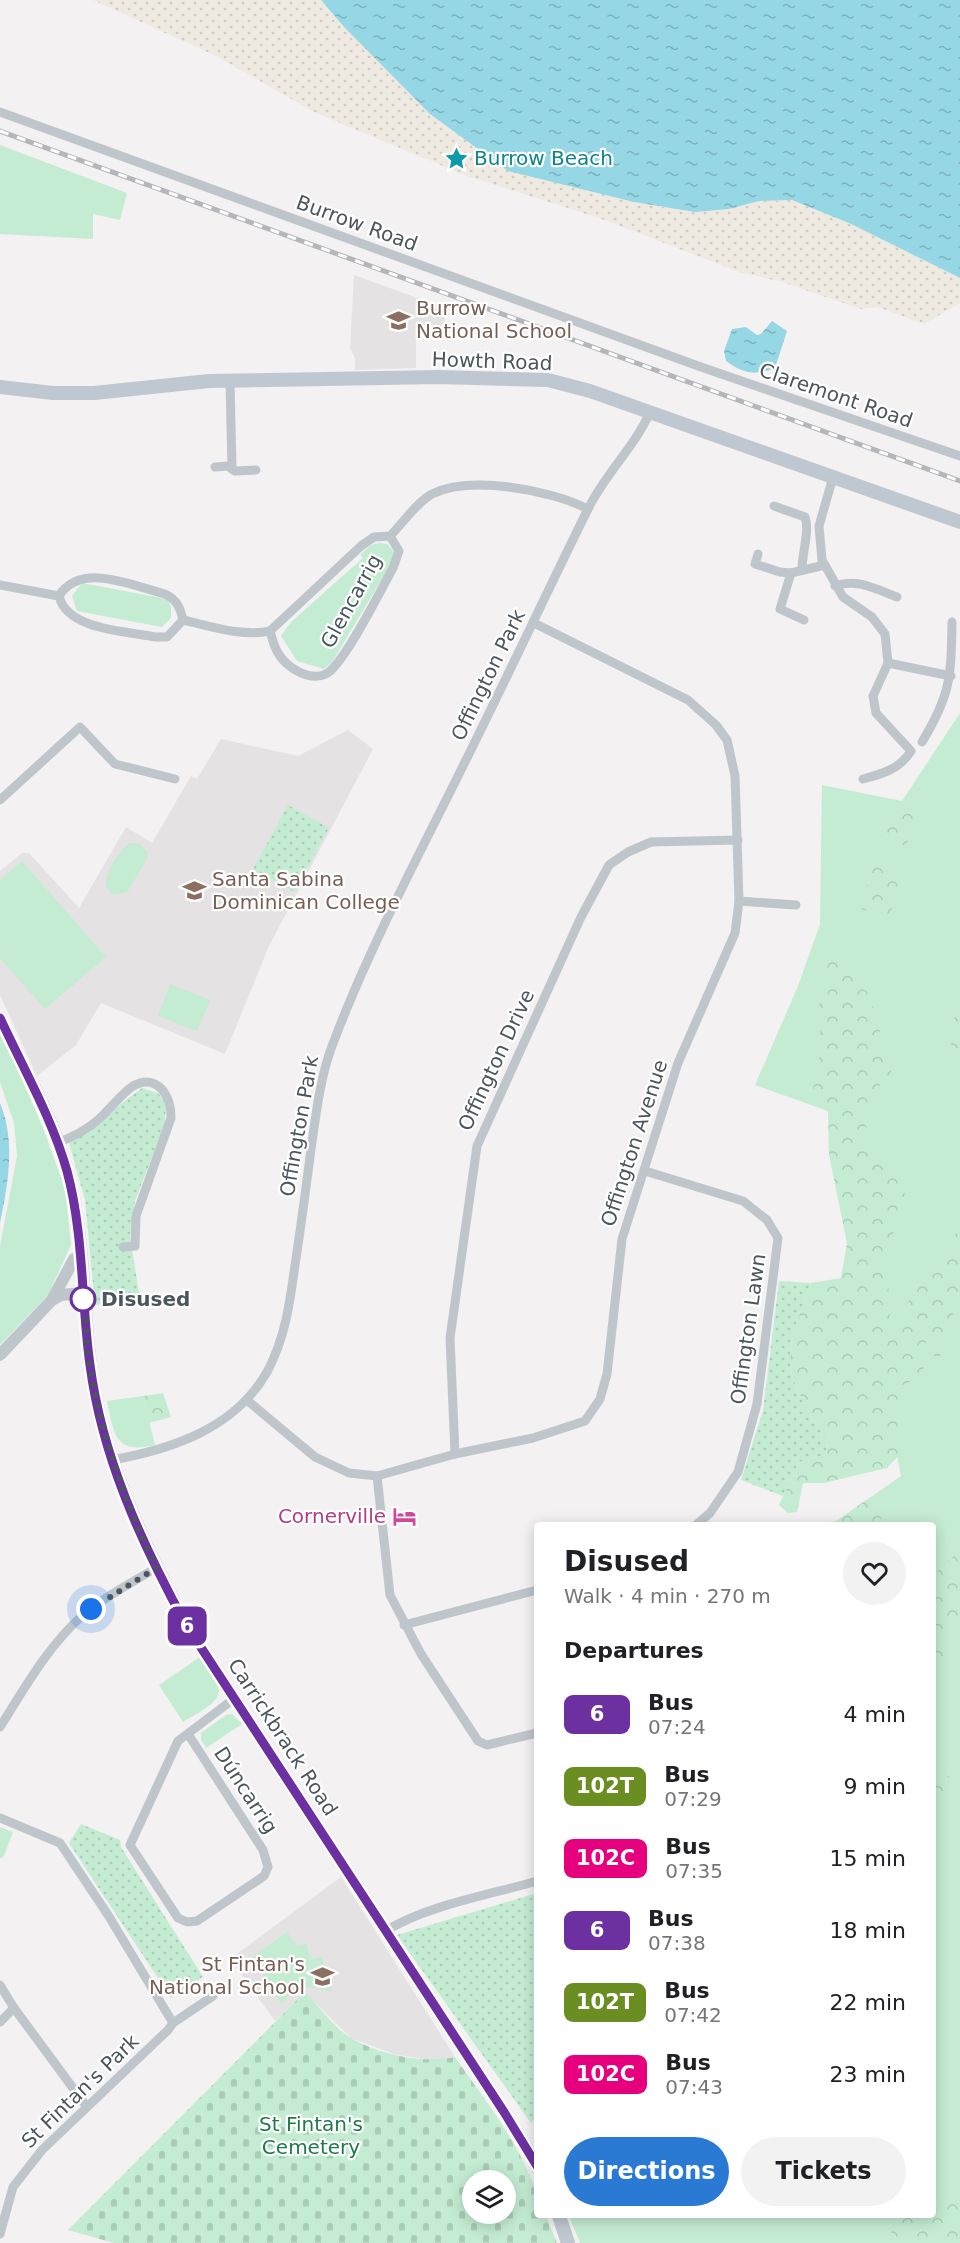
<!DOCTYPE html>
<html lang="en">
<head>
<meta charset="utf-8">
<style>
	body { margin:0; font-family:"DejaVu Sans",sans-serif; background:#f2f2f2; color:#202124; height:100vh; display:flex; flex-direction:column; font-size:22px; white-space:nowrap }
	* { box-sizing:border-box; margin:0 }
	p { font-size:20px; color:#757577 }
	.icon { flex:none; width:33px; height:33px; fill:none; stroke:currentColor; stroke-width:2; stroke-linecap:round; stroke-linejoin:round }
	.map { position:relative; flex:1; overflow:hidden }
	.drawer { position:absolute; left:534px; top:1522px; width:402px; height:696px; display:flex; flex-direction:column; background:#fff; border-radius:6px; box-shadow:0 3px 15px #0003 }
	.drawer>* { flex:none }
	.badge { padding:0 12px; border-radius:9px; font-size:21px; line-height:39px }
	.buttons { position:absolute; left:462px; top:2170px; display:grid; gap:12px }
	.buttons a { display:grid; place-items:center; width:54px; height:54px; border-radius:50%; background:#fff; box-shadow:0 3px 15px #0003; font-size:30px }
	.you { position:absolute; width:30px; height:30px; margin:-15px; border:4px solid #fff; border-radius:50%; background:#1a73e8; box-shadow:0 0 0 9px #1a73e833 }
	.map>.badge { position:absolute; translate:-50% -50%; box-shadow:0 0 0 3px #fff }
	h2 { padding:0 30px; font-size:22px; line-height:54px }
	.round { display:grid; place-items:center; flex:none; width:63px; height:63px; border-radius:32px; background:#f2f2f2 }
	.head { display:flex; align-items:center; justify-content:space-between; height:102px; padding:0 30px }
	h1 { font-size:28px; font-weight:800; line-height:45px }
	.primary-button { display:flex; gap:12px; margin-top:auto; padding:12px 30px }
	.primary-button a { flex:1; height:69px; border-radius:36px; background:#2a7ad4; color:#fff; font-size:24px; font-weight:800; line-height:69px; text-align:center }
	.primary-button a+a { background:#f2f2f2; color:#202124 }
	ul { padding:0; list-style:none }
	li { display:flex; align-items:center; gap:18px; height:72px; padding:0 30px }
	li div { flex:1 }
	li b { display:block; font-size:22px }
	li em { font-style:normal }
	li .badge { min-width:66px; font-weight:700; text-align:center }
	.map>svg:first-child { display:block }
	.education { fill:#e4e2e2 }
	.grass { fill:#c4ecd2 }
	.forest { fill:url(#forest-crowns) }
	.sand { fill:url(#sand-dots) }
	.cemetery { fill:url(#cemetery-stones); fill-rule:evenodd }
	.park { fill:url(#park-dots) }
	.water { fill:url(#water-ripples) }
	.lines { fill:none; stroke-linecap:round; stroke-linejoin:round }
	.minor { stroke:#bec6cc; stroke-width:9 }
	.tertiary { stroke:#bec6cc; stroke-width:12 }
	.secondary { stroke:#bfc8d0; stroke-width:14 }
	.rail-casing { stroke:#b4b6ba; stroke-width:5 }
	.rail { stroke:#fff; stroke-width:3; stroke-dasharray:9; stroke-linecap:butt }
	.line-casing { stroke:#fff; stroke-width:14 }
	.line { stroke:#6c30a1; stroke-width:9 }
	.walk { stroke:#4a555d; stroke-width:6; stroke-dasharray:0 10.8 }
	.stop-dot { fill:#fff; stroke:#6c30a1; stroke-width:3 }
	.labels { text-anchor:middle; stroke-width:4.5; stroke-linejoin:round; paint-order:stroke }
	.culture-label { font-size:20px; fill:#0d838f; stroke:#fff; text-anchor:start }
	.street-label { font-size:20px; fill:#4a555d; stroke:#fff }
	.education-label { font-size:20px; fill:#785e54; stroke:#fff; text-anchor:start }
	.stop-label { font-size:20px; font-weight:bold; fill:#4a555d; stroke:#fff; text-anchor:start }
	.hotel-label { font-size:20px; fill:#b23c85; stroke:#fff; text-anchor:end }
	.park-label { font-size:20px; fill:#20794a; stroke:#fff }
</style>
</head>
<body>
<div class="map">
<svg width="960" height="2243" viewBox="0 0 960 2243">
	<defs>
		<pattern id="forest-crowns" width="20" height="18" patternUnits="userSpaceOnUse" patternTransform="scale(1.5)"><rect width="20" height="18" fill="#c4ecd2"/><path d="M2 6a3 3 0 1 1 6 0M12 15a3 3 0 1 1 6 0" fill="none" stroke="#aaccb7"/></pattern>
		<pattern id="sand-dots" width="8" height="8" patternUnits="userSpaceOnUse" patternTransform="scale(1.5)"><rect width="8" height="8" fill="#efeae1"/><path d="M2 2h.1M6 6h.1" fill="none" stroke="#cecbc3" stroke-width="1.8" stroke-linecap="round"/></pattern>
		<pattern id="cemetery-stones" width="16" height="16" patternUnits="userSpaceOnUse" patternTransform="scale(1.5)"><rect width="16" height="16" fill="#c4ecd2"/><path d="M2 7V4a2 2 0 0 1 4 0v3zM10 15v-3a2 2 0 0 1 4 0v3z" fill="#aaccb7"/></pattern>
		<pattern id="park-dots" width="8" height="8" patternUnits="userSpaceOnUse" patternTransform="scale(1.5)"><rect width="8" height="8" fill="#c4ecd2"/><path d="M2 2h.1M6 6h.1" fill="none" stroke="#aaccb7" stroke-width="1.8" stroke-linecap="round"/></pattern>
		<pattern id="water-ripples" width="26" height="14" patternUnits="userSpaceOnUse" patternTransform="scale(1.5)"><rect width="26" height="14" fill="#96d7e5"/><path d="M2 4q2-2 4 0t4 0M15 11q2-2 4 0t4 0" fill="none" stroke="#7cb1bd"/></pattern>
	</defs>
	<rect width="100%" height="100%" fill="#f3f1f1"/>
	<!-- education -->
	<g class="education">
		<polygon points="354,275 445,308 444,332 416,333 416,368 355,370 355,358 350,348"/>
		<polygon points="348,730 373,749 269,946 225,1054 101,1003 76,1045 37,1076 0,995 0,871 22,853 29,853 79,908 126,827 152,843 191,776 197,779 221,739 298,756"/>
		<polygon points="341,1877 455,2057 435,2061 394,2054 351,2038 305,1993 275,2021 230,1959"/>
	</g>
	<!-- grass -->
	<g class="grass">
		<polygon points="0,145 127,193 120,220 93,214 93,239 0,234"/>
		<polygon points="379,543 387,544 394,552 394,559 332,662 324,669 297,661 281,636 291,622 363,558 360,555 371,545"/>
		<polygon points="82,583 167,599 171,606 171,618 162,627 77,611 72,596"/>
		<polygon points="960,713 960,2243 580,2243 569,2216 933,2216 933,1526 831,1525 901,1476 828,1111 755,1085 798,986 820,924 822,785 902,801"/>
		<path d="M130 843 140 844 148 852 147 859 127 892 113 895 106 887C104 873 119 851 130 843Z"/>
		<polygon points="22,861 106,957 45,1009 0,958 0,880"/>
		<polygon points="170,984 210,1000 197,1031 158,1016"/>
		<polygon points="0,1029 43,1128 65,1189 71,1245 48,1295 0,1345 0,1246 17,1156 14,1123 0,1082"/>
		<path d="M143 1396 155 1445C114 1455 114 1433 107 1401Z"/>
		<path d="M200 1657 219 1689C220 1704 195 1714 183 1722L159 1685Z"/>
		<polygon points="232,1714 242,1724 206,1748 201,1740 201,1733 226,1715"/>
		<polygon points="0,1827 13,1832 4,1856 0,1859"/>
		<polygon points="287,1932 297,1946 306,1944 311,1959 322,1957 332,1991 301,1986 281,2003 252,1957"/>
	</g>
	<!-- forest -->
	<g class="forest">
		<polygon points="890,808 915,808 907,846 879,838"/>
		<polygon points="874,858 903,864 890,917 861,909"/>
		<path d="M831 950 864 975 892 1074 891 1085H880C873 1095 875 1103 872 1114 867 1129 862 1130 863 1147L880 1162 898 1165 907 1204 886 1249 890 1315 897 1335 905 1318 910 1294 960 1228V1300L942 1335 941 1354 937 1361 926 1340 923 1376 898 1387 901 1453 887 1468 824 1483H803L797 1512 788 1513 779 1505 799 1462 825 1455 828 1444C815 1422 790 1386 790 1360 790 1334 802 1307 811 1283L841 1278 847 1243 829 1155 828 1111 811 1100 821 1047 819 1000Z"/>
		<polygon points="960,986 960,1050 950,1044"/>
		<polygon points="163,1393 171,1417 149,1423 143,1396"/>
		<polygon points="866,1500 882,1519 874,1525 831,1525"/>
		<polygon points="960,1550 960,1616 943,1634 943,1660 933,1654 933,1575"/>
		<polygon points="944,1773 953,1780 942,1794 933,1796 933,1776"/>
		<polygon points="960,2200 960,2243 889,2243 894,2223 900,2216 933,2216 933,2205"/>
	</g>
	<!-- sand -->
	<polygon class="sand" points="93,0 321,0 345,28 430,114 508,171 663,207 729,209 759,201 792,200 849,223 960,278 960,303 924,324 878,307 861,309 782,282 736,271 605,220 467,176 316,113 216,56"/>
	<!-- cemetery -->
	<path class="cemetery" d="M305 1992C319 2006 334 2028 351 2038 380 2055 423 2064 455 2057 484 2099 520 2144 536 2192 538 2199 537 2208 537 2216H546L557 2243H114L68 2230ZM472 2181H506V2214H472Z"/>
	<!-- park -->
	<g class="park">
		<polygon points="288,805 329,828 294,892 253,869"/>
		<polygon points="142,1088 158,1093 166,1104 165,1124 135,1201 130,1237 140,1299 95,1305 85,1200 69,1143"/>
		<path d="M779 1281 811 1283C802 1307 790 1334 790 1360 790 1386 815 1422 828 1443L825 1455 799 1462 783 1496 741 1480 763 1410Z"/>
		<polygon points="81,1824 120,1840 121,1847 203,1977 171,1998 69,1843"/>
		<polygon points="537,1893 537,2116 531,2123 397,1935"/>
	</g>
	<!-- water -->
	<g class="water">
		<polygon points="321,0 960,0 960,278 849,223 792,200 759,201 729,209 695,212 634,202 508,171 430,114 345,28"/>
		<path d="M772 321 787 331 775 368C755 376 744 374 726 361L724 351 732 329 746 327 757 335 761 334Z"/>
		<path d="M0 1103C16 1142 8 1183 0 1223Z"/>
	</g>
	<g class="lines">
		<!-- minor -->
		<g class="minor">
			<polyline points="0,112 701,367 960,456"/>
			<polyline points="230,380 232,469"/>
			<polyline points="215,467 228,466 235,471 256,470"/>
			<path d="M833 477 819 526 822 560 843 597 872 617 885 634 888 663 873 696 876 713 911 751C900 769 882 774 863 779"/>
			<path d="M774 506 805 517C810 531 802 552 802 570"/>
			<polyline points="758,554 755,564 780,572 791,573"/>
			<path d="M0 585 59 596C81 561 133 586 165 594 177 600 180 607 183 620L167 637H156C126 631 67 630 59 596"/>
			<path d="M835 586C857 578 876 589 897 597"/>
			<path d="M183 620C211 626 241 637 270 631L361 546 374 537 390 536C402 524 417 502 432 494 471 475 551 490 588 509"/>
			<polyline points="804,620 780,609 791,573 825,565"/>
			<path d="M270 631C272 638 274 647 278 653 286 667 309 682 326 674 343 666 382 588 393 568L399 551 390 536"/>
			<polyline points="888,663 951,676"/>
			<path d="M922 742C951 694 951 677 952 622"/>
			<polyline points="0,800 80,727 115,764 175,779"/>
			<polyline points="739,901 796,905"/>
			<path d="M58 1143C73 1136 87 1130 99 1119 110 1109 121 1094 133 1086 157 1072 172 1097 171 1118L136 1216 135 1246 123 1247"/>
			<polyline points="645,1171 743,1201 767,1220 778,1238 757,1404 738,1472 710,1513 695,1526"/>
			<polyline points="248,1401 315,1457 349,1473 377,1476 455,1454 533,1438 585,1421 600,1399 607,1374 622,1239 678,1063 735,933 739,901 735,776 727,740 716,725 688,700 534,623"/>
			<polyline points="455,1454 450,1338 477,1146 581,917 609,865 628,852 651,842 738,840"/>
			<path d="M112 1460C173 1449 235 1428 267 1372 285 1339 290 1302 295 1265 301 1226 306 1188 311 1149 316 1115 320 1078 332 1046 368 950 417 859 463 766 505 682 545 596 587 511 604 475 634 448 650 412"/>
			<polyline points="377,1476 390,1595 421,1654 478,1741 487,1745 537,1733"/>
			<polyline points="404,1625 537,1590"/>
			<path d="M0 1727C24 1689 48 1646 82 1616 104 1597 131 1583 156 1568"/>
			<polyline points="188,1734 263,1850 268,1867 264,1876 197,1921 187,1922 178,1918 130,1845 178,1741 235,1698"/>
			<polyline points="0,1818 60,1843 108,1915 173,2023"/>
			<path d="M386 1931C424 1906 493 1894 537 1881"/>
			<polyline points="0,1985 14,2008 87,2107"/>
			<polyline points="0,2022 14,2008"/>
			<polyline points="0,2234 13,2187 42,2150 168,2030 173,2023 213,1996"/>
		</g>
		<!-- tertiary -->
		<g class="tertiary">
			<polyline points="52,1300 61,1295 83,1293"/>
			<polyline points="0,1355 52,1300 74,1259 80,1257"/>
		</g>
		<!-- secondary -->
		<g class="secondary">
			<polyline points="0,387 53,393 94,393 209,381 438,377 548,380 590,391 960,522"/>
			<path d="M0 1018C23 1068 53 1118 67 1171 84 1234 82 1301 90 1365 102 1457 142 1542 185 1623L504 2112 537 2166"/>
			<polyline points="559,2216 568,2243"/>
		</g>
		<defs>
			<polyline id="rail" points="0,131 960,481"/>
		</defs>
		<!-- rail casing -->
		<use href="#rail" class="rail-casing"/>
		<!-- rail -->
		<use href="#rail" class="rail"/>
	</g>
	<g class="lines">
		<defs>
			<path id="line" d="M0 1018C23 1068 52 1118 67 1171 84 1234 81 1301 90 1365 102 1457 141 1542 185 1623L504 2112 537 2166"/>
		</defs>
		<!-- line casing -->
		<use href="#line" class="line-casing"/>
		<!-- line -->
		<use href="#line" class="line"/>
		<!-- walk -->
		<path class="walk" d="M83 1299C87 1321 86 1345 90 1367 102 1438 126 1503 156 1568L91 1609"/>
	</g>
	<!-- icons -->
	<defs>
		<symbol id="sight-bare" viewBox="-9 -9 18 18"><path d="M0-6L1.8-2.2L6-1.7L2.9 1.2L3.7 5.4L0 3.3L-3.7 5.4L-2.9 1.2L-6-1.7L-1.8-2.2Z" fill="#0f9aa8" stroke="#fff" stroke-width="2.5" paint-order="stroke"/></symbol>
		<symbol id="school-bare" viewBox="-9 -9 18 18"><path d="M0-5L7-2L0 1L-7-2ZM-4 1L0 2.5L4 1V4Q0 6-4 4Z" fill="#8d6e63" stroke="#fff" stroke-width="2.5" paint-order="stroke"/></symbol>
		<symbol id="hotel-bare" viewBox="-9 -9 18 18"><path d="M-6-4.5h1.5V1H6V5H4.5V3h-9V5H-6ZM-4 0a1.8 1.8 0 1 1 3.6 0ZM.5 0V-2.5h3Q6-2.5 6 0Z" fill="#d1479c" stroke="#fff" stroke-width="2.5" paint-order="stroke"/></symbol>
	</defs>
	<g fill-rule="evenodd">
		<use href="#sight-bare" x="440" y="142" width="33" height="33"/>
		<use href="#school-bare" x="382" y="304" width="33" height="33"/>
		<use href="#school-bare" x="178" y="874" width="33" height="33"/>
		<use href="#hotel-bare" x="388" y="1500" width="33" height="33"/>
		<use href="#school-bare" x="306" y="1960" width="33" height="33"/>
	</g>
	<!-- markers -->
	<circle class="stop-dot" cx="83" cy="1299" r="12"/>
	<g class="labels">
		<!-- culture labels -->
		<g class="culture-label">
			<text x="474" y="165">Burrow Beach</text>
		</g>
		<!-- street labels -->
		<g class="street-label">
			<text transform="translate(357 223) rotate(20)" y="7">Burrow Road</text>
			<text transform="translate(492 361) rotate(2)" y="7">Howth Road</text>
			<text transform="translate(836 395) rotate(19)" y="7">Claremont Road</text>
			<text transform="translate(351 601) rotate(-61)" y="7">Glencarrig</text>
			<text transform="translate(488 675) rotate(-64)" y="7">Offington Park</text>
			<text transform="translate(496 1060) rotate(-65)" y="7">Offington Drive</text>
			<text transform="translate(299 1126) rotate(-80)" y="7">Offington Park</text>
			<text transform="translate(634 1143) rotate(-72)" y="7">Offington Avenue</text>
			<text transform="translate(748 1329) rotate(-82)" y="7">Offington Lawn</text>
			<text transform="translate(283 1737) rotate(57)" y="7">Carrickbrack Road</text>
			<text transform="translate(246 1790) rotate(57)" y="7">Dúncarrig</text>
			<text transform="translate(80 2091) rotate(-44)" y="7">St Fintan's Park</text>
		</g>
		<!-- education labels -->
		<g class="education-label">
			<text x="416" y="315">Burrow<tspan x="416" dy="23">National School</tspan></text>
			<text x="212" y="886">Santa Sabina<tspan x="212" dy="23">Dominican College</tspan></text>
			<text x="305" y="1971" text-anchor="end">St Fintan's<tspan x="305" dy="23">National School</tspan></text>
		</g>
		<!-- stop labels -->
		<g class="stop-label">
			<text x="101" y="1306">Disused</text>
		</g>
		<!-- hotel labels -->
		<g class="hotel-label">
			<text x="386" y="1523">Cornerville</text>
		</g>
		<!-- park labels -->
		<g class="park-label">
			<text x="311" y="2131">St Fintan's<tspan x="311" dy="23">Cemetery</tspan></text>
		</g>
	</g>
</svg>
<div class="buttons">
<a><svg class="icon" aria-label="layers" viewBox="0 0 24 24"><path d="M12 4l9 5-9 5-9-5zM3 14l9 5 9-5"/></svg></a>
</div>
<div class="you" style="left:91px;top:1609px"></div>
<b class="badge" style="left:187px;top:1626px;background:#6c30a1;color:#fff">6</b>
<section class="drawer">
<div class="head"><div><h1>Disused</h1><p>Walk · 4 min · 270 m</p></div><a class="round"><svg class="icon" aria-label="heart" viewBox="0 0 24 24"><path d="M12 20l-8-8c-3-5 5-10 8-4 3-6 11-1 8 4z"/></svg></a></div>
<h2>Departures</h2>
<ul>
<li><span class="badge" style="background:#6c30a1;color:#fff">6</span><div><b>Bus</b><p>07:24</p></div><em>4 min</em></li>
<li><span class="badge" style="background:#6b8e23;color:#fff">102T</span><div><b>Bus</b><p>07:29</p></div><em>9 min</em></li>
<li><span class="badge" style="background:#e6007e;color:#fff">102C</span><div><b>Bus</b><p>07:35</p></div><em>15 min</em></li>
<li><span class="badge" style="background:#6c30a1;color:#fff">6</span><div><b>Bus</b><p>07:38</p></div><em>18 min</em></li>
<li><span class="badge" style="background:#6b8e23;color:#fff">102T</span><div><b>Bus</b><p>07:42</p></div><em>22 min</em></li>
<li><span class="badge" style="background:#e6007e;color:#fff">102C</span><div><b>Bus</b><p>07:43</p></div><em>23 min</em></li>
</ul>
<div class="primary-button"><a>Directions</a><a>Tickets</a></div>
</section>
</div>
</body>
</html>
